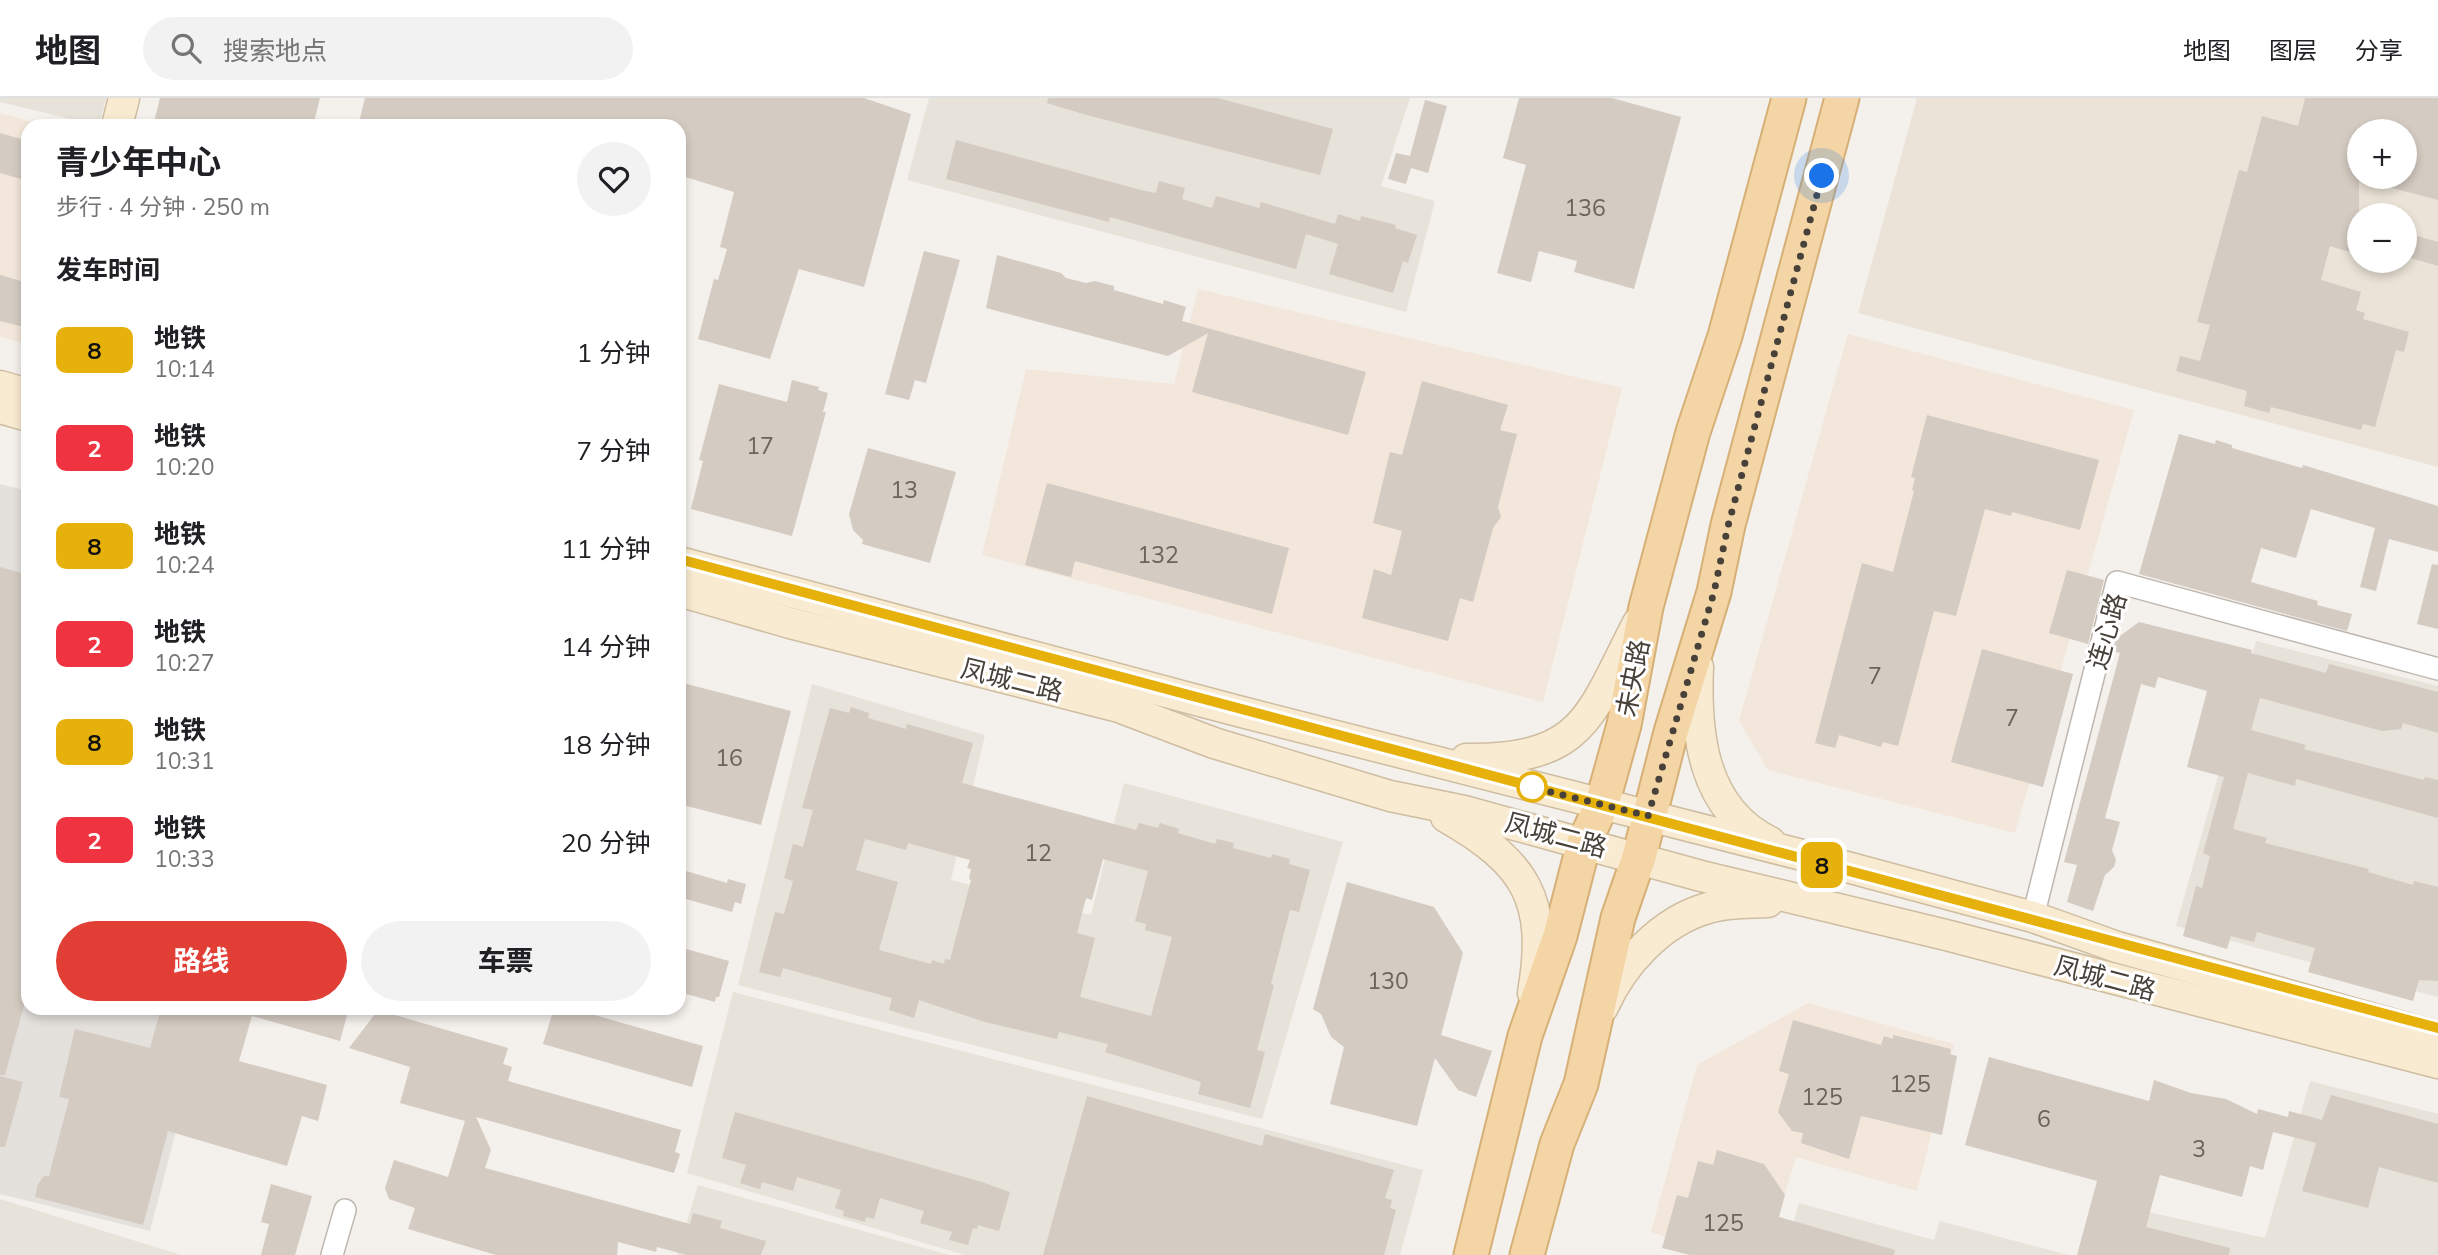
<!DOCTYPE html>
<html lang="zh">
<head>
<meta charset="utf-8">
<style>
	body { margin:0; font-family:Mulish,"Noto Sans SC",sans-serif; background:#f2f2f2; color:#202124; height:100vh; display:flex; flex-direction:column; font-size:26px; white-space:nowrap }
	* { box-sizing:border-box; margin:0 }
	p { font-size:23px; color:#757577 }
	.icon { flex:none; width:38px; height:38px; fill:none; stroke:currentColor; stroke-width:2; stroke-linecap:round; stroke-linejoin:round }
	.map { position:relative; flex:1; overflow:hidden }
	.side { position:absolute; left:21px; top:21px; width:665px; height:896px; display:flex; flex-direction:column; background:#fff; border-radius:21px; box-shadow:0 4px 10px #0003 }
	.side>* { flex:none }
	.badge { padding:0 14px; border-radius:10px; font-size:24px; line-height:46px }
	.tools { position:absolute; left:2347px; top:21px; display:grid; gap:14px }
	.tools a { display:grid; place-items:center; width:70px; height:70px; border-radius:50%; background:#fff; box-shadow:0 4px 10px #0003; font-size:35px }
	.you { position:absolute; width:35px; height:35px; margin:-18px; border:5px solid #fff; border-radius:50%; background:#1a73e8; box-shadow:0 0 0 10px #1a73e833 }
	.map>.badge { position:absolute; translate:-50% -50%; box-shadow:0 0 0 4px #fff }
	h2 { padding:0 35px; font-size:26px; line-height:63px }
	.round { display:grid; place-items:center; flex:none; width:74px; height:74px; border-radius:37px; background:#f2f2f2 }
	.overview { display:flex; align-items:center; justify-content:space-between; height:119px; padding:0 35px }
	h1 { font-size:33px; font-weight:700; line-height:52px }
	.primary-button { display:flex; gap:14px; margin-top:auto; padding:14px 35px }
	.primary-button a { flex:1; height:80px; border-radius:42px; background:#e13e36; color:#fff; font-size:28px; font-weight:700; line-height:80px; text-align:center }
	.primary-button a+a { background:#f2f2f2; color:#202124 }
	ul { padding:0; list-style:none }
	li { display:flex; align-items:center; gap:21px; height:98px; padding:0 35px }
	li div { flex:1 }
	li b { display:block; font-size:26px }
	li em { font-style:normal }
	li .badge { min-width:77px; font-weight:700; text-align:center }
	header { display:flex; align-items:center; gap:42px; box-sizing:border-box; height:98px; padding:0 35px; background:#fff; border-bottom:2px solid #e0e0e0 }
	header strong { font-size:33px }
	nav { display:flex; gap:38px; margin-inline-start:auto; font-size:24px }
	.search { width:490px; height:63px; background:#f2f2f2; display:flex; align-items:center; gap:18px; box-sizing:border-box; padding:0 24px; border-radius:38px; color:#757577; font-size:26px }
	.map>svg:first-child { display:block }
	.residential { fill:#e7e2da }
	.commercial { fill:#f3e6da }
	.industrial { fill:#e4e0dc }
	.education { fill:#ebe3d7; fill-rule:evenodd }
	.building { fill:#d4cbc2; fill-rule:evenodd }
	.lines { fill:none; stroke-linecap:round; stroke-linejoin:round }
	.street-casing { stroke:#beb7af; stroke-width:24 }
	.secondary-casing { stroke:#cebda1; stroke-width:33 }
	.primary-casing { stroke:#d6b077; stroke-width:37 }
	.street { stroke:#fff; stroke-width:21 }
	.secondary { stroke:#f9ebd1; stroke-width:30 }
	.primary { stroke:#f3d5a6; stroke-width:33 }
	.line-casing { stroke:#fff; stroke-width:16 }
	.line { stroke:#e6b10b; stroke-width:10 }
	.walk { stroke:#47413a; stroke-width:7; stroke-dasharray:0 12.6 }
	.stop-dot { fill:#fff; stroke:#e6b10b; stroke-width:3.5 }
	.labels { text-anchor:middle; stroke-width:6; stroke-linejoin:round; paint-order:stroke }
	.number-label { font-size:23px; fill:#6a645c }
	.street-label { font-size:26px; fill:#47413a; stroke:#fff }
</style>
</head>
<body>
<header>
<strong>地图</strong>
<div class="search"><svg class="icon" aria-label="search" viewBox="0 0 24 24"><circle cx="10" cy="10" r="6"/><path d="M15 15l6 6"/></svg>搜索地点</div>
<nav><a>地图</a><a>图层</a><a>分享</a></nav>
</header>
<div class="map">
<svg width="2438" height="1157" viewBox="0 0 2438 1157">
	<rect width="100%" height="100%" fill="#f4f0eb"/>
	<!-- residential -->
	<g class="residential">
		<polygon points="0,0 106,0 99,28 0,4"/>
		<polygon points="929,0 1410,0 1381,88 1435,103 1406,214 907,82"/>
		<polygon points="2256,543 2438,588 2438,899 2176,828"/>
		<polygon points="812,586 985,637 951,782 1091,817 1124,685 1343,744 1262,1021 738,887"/>
		<polygon points="733,894 1423,1072 1400,1157 965,1157 687,1075"/>
		<polygon points="2310,983 2438,1016 2438,1157 2100,1157 2108,1105 2265,1140"/>
		<polygon points="698,1087 949,1157 677,1157"/>
		<polygon points="0,1101 181,1157 0,1157"/>
		<polygon points="1799,1105 1934,1142 1940,1123 2068,1157 1785,1157"/>
	</g>
	<!-- commercial -->
	<g class="commercial">
		<polygon points="0,15 46,28 28,28 28,247 0,238"/>
		<polygon points="1198,191 1622,290 1543,604 982,457 1026,271 1174,286"/>
		<polygon points="1848,236 2134,312 2015,735 1768,672 1739,623"/>
		<polygon points="1808,905 1954,946 1917,1093 1796,1059 1766,1157 1723,1157 1651,1134 1697,967"/>
	</g>
	<!-- industrial -->
	<polygon class="industrial" points="0,386 28,393 28,910 208,910 150,1133 0,1096"/>
	<!-- education -->
	<path class="education" d="M1917 0H2438V369L1858 215ZM2359 33H2404V79H2359ZM2359 117H2404V163H2359Z"/>
	<!-- building -->
	<g class="building">
		<polygon points="160,0 320,0 313,28 153,28"/>
		<polygon points="365,0 864,0 911,16 864,189 799,171 770,261 698,241 714,181 718,182 727,151 720,149 734,94 679,77 679,28 358,28"/>
		<polygon points="1048,0 1218,0 1333,31 1320,77 1083,16 1047,5"/>
		<polygon points="1519,0 1612,0 1681,19 1634,191 1574,174 1577,163 1539,153 1531,184 1497,175 1526,67 1503,60"/>
		<polygon points="2305,0 2438,0 2438,102 2370,84 2371,79 2404,79 2404,33 2359,33 2359,157 2330,148 2321,182 2361,194 2356,212 2365,215 2363,221 2409,234 2404,254 2396,252 2375,329 2363,326 2361,332 2271,309 2269,315 2244,308 2247,293 2176,273 2180,258 2200,263 2210,227 2197,224 2239,72 2247,74 2262,18 2298,28"/>
		<polygon points="1425,2 1447,8 1428,75 1411,70 1406,86 1388,81 1396,55 1410,58"/>
		<polygon points="0,35 28,43 28,83 0,75"/>
		<polygon points="956,42 1141,92 1156,95 1159,83 1185,90 1182,101 1212,110 1216,98 1259,110 1261,104 1335,126 1338,116 1360,123 1361,118 1396,127 1395,130 1417,137 1408,165 1403,163 1393,195 1329,176 1338,146 1306,136 1296,171 1110,119 1109,124 946,81"/>
		<polygon points="2404,134 2438,144 2438,168 2404,158"/>
		<polygon points="924,153 960,162 926,285 915,282 909,302 885,296"/>
		<polygon points="997,157 1061,175 1066,180 1086,185 1095,183 1114,188 1114,192 1163,206 1164,202 1186,209 1182,223 1366,274 1348,337 1192,294 1208,235 1168,258 986,210"/>
		<polygon points="0,177 28,185 28,230 0,223"/>
		<polygon points="792,282 819,289 818,292 828,295 823,314 826,314 792,438 691,411 703,363 699,362 719,286 787,304"/>
		<polygon points="1422,283 1508,307 1500,332 1517,336 1498,409 1501,419 1493,430 1473,504 1460,500 1448,543 1362,520 1374,471 1391,477 1402,433 1373,425 1390,354 1402,357"/>
		<polygon points="1927,317 2099,362 2080,432 2012,414 2011,418 1985,411 1956,518 1934,513 1898,648 1883,644 1881,649 1839,637 1835,650 1815,645 1862,465 1893,474 1914,393 1912,392 1915,380 1911,379"/>
		<polygon points="2179,336 2215,346 2216,342 2232,347 2232,350 2302,370 2303,367 2438,408 2438,454 2389,441 2376,493 2360,489 2375,430 2311,411 2296,460 2261,450 2251,484 2318,503 2317,507 2352,516 2347,533 2139,476"/>
		<polygon points="868,350 956,374 930,465 862,446 863,442 853,432 849,416"/>
		<polygon points="1047,385 1289,450 1272,516 1075,463 1071,479 1025,467"/>
		<polygon points="2432,466 2438,467 2438,531 2417,526"/>
		<polygon points="0,469 28,477 28,893 5,977 0,977"/>
		<polygon points="2067,472 2104,482 2088,546 2049,535"/>
		<polygon points="2139,524 2252,552 2251,555 2326,575 2329,566 2438,594 2438,635 2403,625 2401,631 2382,633 2260,600 2251,632 2306,647 2304,651 2424,682 2425,679 2438,682 2438,720 2296,681 2295,688 2248,675 2233,731 2267,740 2265,745 2369,771 2368,774 2413,787 2414,783 2438,789 2438,883 2419,882 2413,903 2308,874 2315,850 2257,834 2254,844 2231,838 2227,851 2183,838 2196,788 2202,790 2210,758 2203,755 2224,679 2187,669 2207,593 2158,579 2155,590 2141,586 2105,720 2120,724 2112,752 2116,762 2114,769 2105,777 2093,813 2067,804 2077,767 2064,764 2120,555 2113,553 2116,541"/>
		<polygon points="1982,551 2073,576 2043,689 1951,664"/>
		<polygon points="679,584 791,613 761,727 679,706"/>
		<path d="M851 609 869 615 868 620 906 631 907 626 973 645 962 685 1136 732 1139 725 1158 730 1160 725 1179 731 1178 735 1215 746 1217 741 1234 745 1233 750 1271 760 1272 756 1290 761 1289 766 1310 772 1299 814 1290 812 1271 886 1274 887 1257 952 1265 954 1250 1010 1198 996 1201 984 1105 954 1108 946 1059 934 1057 941 985 924 919 902 914 920 889 912 892 900 783 870 780 879 759 874 775 814 784 816 793 783 784 780 793 746 803 749 813 712 802 710 830 610 849 615ZM865 741 906 752 908 745 970 762 967 770 971 771 969 781 971 782 950 862 945 861 944 866 932 862 931 866 879 852 898 784 856 772ZM1103 761 1148 773 1135 823 1146 826 1145 832 1172 839 1151 918 1080 899 1095 840 1077 835 1086 800 1092 802Z"/>
		<polygon points="679,771 727,785 728,781 746,786 741,806 735,804 732,814 679,799"/>
		<polygon points="1347,784 1434,809 1463,855 1441,937 1492,953 1476,999 1458,992 1435,960 1417,1028 1330,1006 1344,949 1331,939 1321,916 1313,911"/>
		<polygon points="679,849 729,863 719,899 716,899 715,904 679,894"/>
		<polygon points="161,910 349,910 340,943 252,918 239,963 327,987 318,1023 302,1018 287,1068 168,1033 143,1127 35,1099 38,1086 44,1078 49,1078 69,1001 59,999 75,931 150,950"/>
		<polygon points="554,910 570,910 703,948 692,989 543,946"/>
		<polygon points="378,912 508,950 503,966 512,969 508,983 681,1032 675,1054 680,1056 674,1075 476,1019 491,1052 485,1070 690,1126 693,1115 722,1123 720,1130 766,1143 761,1157 687,1157 657,1149 656,1154 618,1144 617,1157 496,1157 408,1131 415,1110 389,1101 385,1090 394,1062 448,1079 465,1023 400,1005 410,969 349,950"/>
		<polygon points="1793,922 1881,947 1884,938 1893,941 1893,937 1951,951 1950,956 1957,958 1942,1037 1861,1018 1849,1061 1801,1045 1803,1035 1792,1033 1778,1014 1789,976 1779,973"/>
		<polygon points="1989,959 2149,1003 2154,982 2191,995 2226,1001 2257,1016 2258,1011 2288,1019 2289,1013 2322,1022 2331,997 2438,1026 2438,1085 2379,1069 2368,1110 2302,1093 2316,1045 2273,1034 2263,1072 2250,1068 2242,1099 2160,1077 2146,1129 2230,1150 2229,1157 2077,1157 2097,1083 1965,1047"/>
		<polygon points="0,978 23,984 5,1049 0,1049"/>
		<polygon points="1087,998 1262,1048 1265,1036 1394,1072 1385,1100 1392,1102 1390,1110 1396,1112 1384,1157 1043,1157"/>
		<polygon points="735,1014 982,1084 1010,1094 999,1133 978,1127 977,1131 973,1130 968,1147 949,1142 952,1134 920,1125 924,1113 880,1100 874,1121 866,1119 865,1124 843,1118 844,1113 835,1110 841,1092 797,1079 793,1093 762,1084 760,1091 740,1085 746,1067 722,1060"/>
		<polygon points="1717,1052 1764,1066 1785,1097 1779,1119 1895,1152 1894,1157 1690,1157 1662,1150 1677,1097 1688,1100 1698,1063 1713,1067"/>
		<polygon points="271,1086 312,1098 295,1157 261,1157 269,1126 261,1124"/>
	</g>
	<g class="lines">
		<defs>
			<g id="street">
				<polyline points="2033,819 2117,484 2438,571"/>
				<polyline points="332,1157 345,1112"/>
			</g>
			<g id="secondary">
				<polyline points="117,28 124,0"/>
				<polyline points="0,288 28,296"/>
				<polyline points="0,310 28,318"/>
				<polyline points="679,464 1234,612 1806,758 2033,819 2117,849 2438,939"/>
				<polyline points="679,493 790,525 1119,609 1214,645 1390,698 1464,713 1701,778 1946,837 2438,965"/>
				<path d="M1698 569C1695 635 1702 711 1770 744"/>
				<path d="M1466 661C1585 662 1589 619 1638 525"/>
				<path d="M1446 719C1526 765 1549 801 1533 895"/>
				<path d="M1603 909C1622 866 1661 823 1708 810 1727 804 1748 805 1768 804"/>
			</g>
			<g id="primary">
				<polyline points="1471,1157 1525,938 1560,838 1584,745 1602,706 1624,627 1646,509 1693,334 1725,238 1789,0"/>
				<polyline points="1527,1157 1557,1046 1581,986 1618,820 1639,759 1671,634 1714,494 1728,427 1842,0"/>
			</g>
		</defs>
		<!-- street casing -->
		<use href="#street" class="street-casing"/>
		<!-- secondary casing -->
		<use href="#secondary" class="secondary-casing"/>
		<!-- primary casing -->
		<use href="#primary" class="primary-casing"/>
		<!-- street -->
		<use href="#street" class="street"/>
		<!-- secondary -->
		<use href="#secondary" class="secondary"/>
		<!-- primary -->
		<use href="#primary" class="primary"/>
	</g>
	<g class="lines">
		<defs>
			<polyline id="line" points="679,461 2438,930"/>
		</defs>
		<!-- line casing -->
		<use href="#line" class="line-casing"/>
		<!-- line -->
		<use href="#line" class="line"/>
		<!-- walk -->
		<polyline class="walk" points="1532,689 1523,687 1648,718 1714,494 1728,428 1822,78"/>
	</g>
	<!-- markers -->
	<circle class="stop-dot" cx="1532" cy="689" r="14"/>
	<g class="labels">
		<!-- number labels -->
		<g class="number-label">
			<text x="1585" y="118">136</text>
			<text x="760" y="356">17</text>
			<text x="904" y="400">13</text>
			<text x="1158" y="465">132</text>
			<text x="1875" y="586">7</text>
			<text x="2012" y="628">7</text>
			<text x="729" y="668">16</text>
			<text x="1038" y="763">12</text>
			<text x="1388" y="891">130</text>
			<text x="1910" y="994">125</text>
			<text x="1822" y="1007">125</text>
			<text x="2044" y="1029">6</text>
			<text x="2199" y="1059">3</text>
			<text x="1723" y="1133">125</text>
		</g>
		<!-- street labels -->
		<g class="street-label">
			<text transform="translate(2107 533) rotate(-74)" y="9">连心路</text>
			<text transform="translate(1633 580) rotate(-79)" y="9">未央路</text>
			<text transform="translate(1012 582) rotate(14)" y="9">凤城二路</text>
			<text transform="translate(1556 737) rotate(15)" y="9">凤城二路</text>
			<text transform="translate(2105 880) rotate(15)" y="9">凤城二路</text>
		</g>
	</g>
</svg>
<div class="tools">
<a>+</a>
<a>−</a>
</div>
<div class="you" style="left:1822px;top:78px"></div>
<b class="badge" style="left:1822px;top:767px;background:#e6b10b;color:#111">8</b>
<section class="side">
<div class="overview"><div><h1>青少年中心</h1><p>步行 · 4 分钟 · 250 m</p></div><a class="round"><svg class="icon" aria-label="heart" viewBox="0 0 24 24"><path d="M12 20l-8-8c-3-5 5-10 8-4 3-6 11-1 8 4z"/></svg></a></div>
<h2>发车时间</h2>
<ul>
<li><span class="badge" style="background:#e6b10b;color:#111">8</span><div><b>地铁</b><p>10:14</p></div><em>1 分钟</em></li>
<li><span class="badge" style="background:#ef3340;color:#fff">2</span><div><b>地铁</b><p>10:20</p></div><em>7 分钟</em></li>
<li><span class="badge" style="background:#e6b10b;color:#111">8</span><div><b>地铁</b><p>10:24</p></div><em>11 分钟</em></li>
<li><span class="badge" style="background:#ef3340;color:#fff">2</span><div><b>地铁</b><p>10:27</p></div><em>14 分钟</em></li>
<li><span class="badge" style="background:#e6b10b;color:#111">8</span><div><b>地铁</b><p>10:31</p></div><em>18 分钟</em></li>
<li><span class="badge" style="background:#ef3340;color:#fff">2</span><div><b>地铁</b><p>10:33</p></div><em>20 分钟</em></li>
</ul>
<div class="primary-button"><a>路线</a><a>车票</a></div>
</section>
</div>
</body>
</html>
